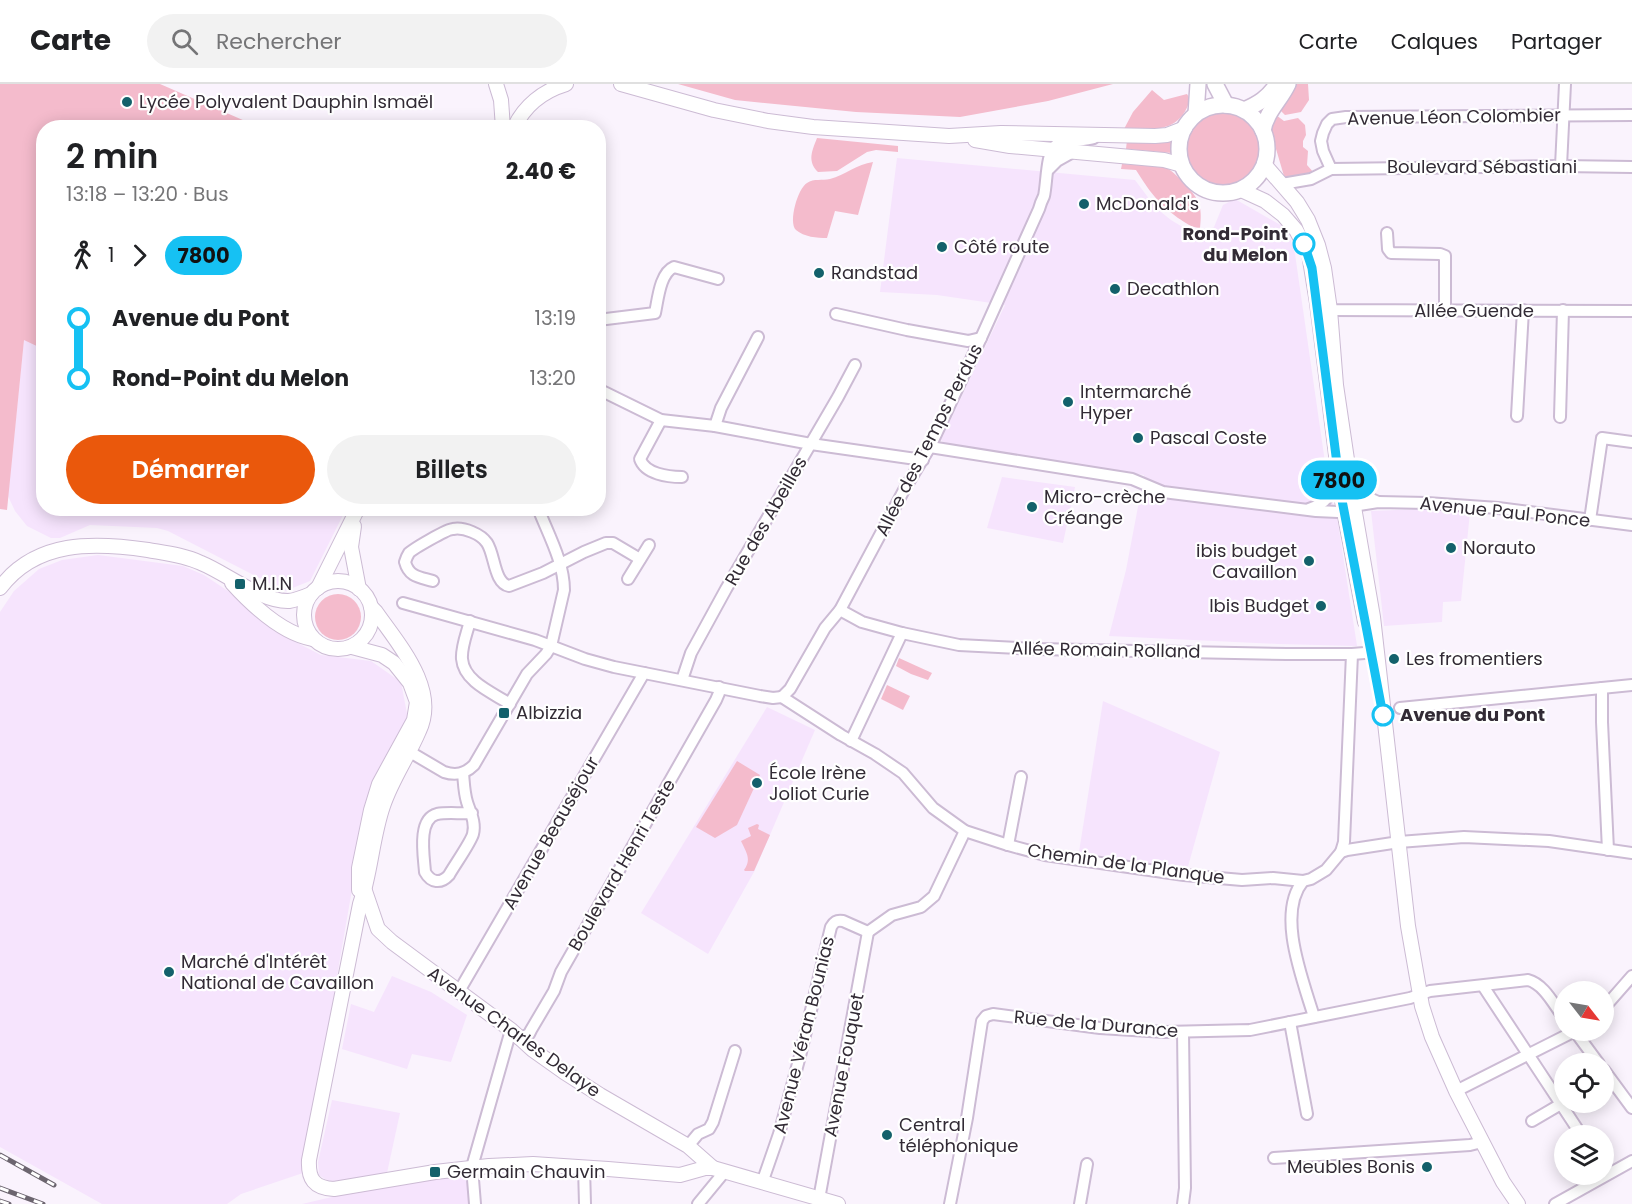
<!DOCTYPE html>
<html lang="fr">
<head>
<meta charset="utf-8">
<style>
	body { margin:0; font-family:Poppins,sans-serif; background:#f2f2f2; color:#202124; height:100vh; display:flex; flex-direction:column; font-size:22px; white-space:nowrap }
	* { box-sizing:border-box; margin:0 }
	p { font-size:20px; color:#757577 }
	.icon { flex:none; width:33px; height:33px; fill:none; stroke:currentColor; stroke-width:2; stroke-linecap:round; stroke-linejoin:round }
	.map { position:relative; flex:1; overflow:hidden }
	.drawer { position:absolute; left:36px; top:36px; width:570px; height:396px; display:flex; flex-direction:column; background:#fff; border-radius:24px; box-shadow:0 3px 15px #0003 }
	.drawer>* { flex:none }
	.badge { padding:0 12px; border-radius:20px; font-size:21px; line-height:39px }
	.needle { width:39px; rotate:121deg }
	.fabs { position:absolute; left:1554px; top:897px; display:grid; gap:12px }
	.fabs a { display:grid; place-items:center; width:60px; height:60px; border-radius:50%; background:#fff; box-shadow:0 3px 15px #0003; font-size:30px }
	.map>.badge { position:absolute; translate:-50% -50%; box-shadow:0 0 0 3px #fff }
	.legs { display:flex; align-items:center; gap:9px; height:66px; padding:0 30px; font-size:20px }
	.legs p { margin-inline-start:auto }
	.overview { display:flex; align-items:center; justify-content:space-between; height:102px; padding:0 30px }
	h1 { font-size:33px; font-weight:600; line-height:45px }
	.button { display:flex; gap:12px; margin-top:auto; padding:12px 30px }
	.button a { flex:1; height:69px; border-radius:36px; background:#ea580c; color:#fff; font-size:24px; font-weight:600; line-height:69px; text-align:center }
	.button a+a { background:#f2f2f2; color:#202124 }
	ul { padding:0 30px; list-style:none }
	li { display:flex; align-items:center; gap:21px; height:60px; font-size:22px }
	li i { display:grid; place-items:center; width:9px; height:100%; margin:0 8px; background:currentColor }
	li i::after { content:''; width:15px; height:15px; margin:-8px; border:4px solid; border-radius:50%; background:#fff }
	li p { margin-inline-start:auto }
	li:first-child i { background:linear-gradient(#0000 50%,currentColor 0) }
	li:last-child i { background:linear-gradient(currentColor 50%,#0000 0) }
	header { display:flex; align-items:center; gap:36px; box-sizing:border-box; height:84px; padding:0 30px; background:#fff; border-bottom:2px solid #e0e0e0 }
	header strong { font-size:28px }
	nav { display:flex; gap:33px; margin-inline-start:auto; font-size:21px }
	.search { width:420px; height:54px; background:#f2f2f2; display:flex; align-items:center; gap:15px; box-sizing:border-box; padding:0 21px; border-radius:33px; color:#757577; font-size:22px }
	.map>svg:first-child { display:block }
	.built { fill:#f6e4fd }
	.green { fill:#f4bbcc }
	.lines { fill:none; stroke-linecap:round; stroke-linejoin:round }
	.street-casing { stroke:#ccbbd4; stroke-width:14 }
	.secondary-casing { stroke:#ccbbd4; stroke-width:16 }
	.primary-casing { stroke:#ccbbd4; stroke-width:18 }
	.street { stroke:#fff; stroke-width:10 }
	.secondary { stroke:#fff; stroke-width:14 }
	.primary { stroke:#fff; stroke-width:15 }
	.rail-casing { stroke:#6c656f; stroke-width:5 }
	.rail { stroke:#fff; stroke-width:3; stroke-dasharray:9; stroke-linecap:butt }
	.line-1-casing { stroke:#fff; stroke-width:14 }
	.line-1 { stroke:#16c1f3; stroke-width:9 }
	.poi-dot { fill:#13616b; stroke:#fff; stroke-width:2 }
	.stop-1-dot { fill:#fff; stroke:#16c1f3; stroke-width:3 }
	.labels { text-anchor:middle; stroke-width:4.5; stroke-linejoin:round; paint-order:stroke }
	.poi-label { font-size:18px; fill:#322b35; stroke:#fff; text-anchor:start }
	.street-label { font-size:18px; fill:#322b35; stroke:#fff }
	.stop-label { font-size:18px; font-weight:bold; fill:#322b35; stroke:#fff; text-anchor:end }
</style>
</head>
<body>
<header>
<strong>Carte</strong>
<div class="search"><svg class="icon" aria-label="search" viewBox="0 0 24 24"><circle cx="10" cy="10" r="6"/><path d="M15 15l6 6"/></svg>Rechercher</div>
<nav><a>Carte</a><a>Calques</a><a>Partager</a></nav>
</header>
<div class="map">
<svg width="1632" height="1120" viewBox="0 0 1632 1120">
	<rect width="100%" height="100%" fill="#faf3fd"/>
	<!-- built -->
	<g class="built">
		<polygon points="897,74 1135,96 1156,124 1171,136 1196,151 1214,143 1223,121 1235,115 1284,143 1289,151 1295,170 1328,399 1338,439 1357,562 1278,560 1109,552 1126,486 1144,391 947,362 941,356 1005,221 937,211 880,208"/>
		<polygon points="43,86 44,424 346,425 310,497 285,507 168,447 157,444 90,441 60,454 51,454 27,442 15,427 8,412 24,255"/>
		<polygon points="1002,393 1075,403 1063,459 987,444"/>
		<polygon points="1421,425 1470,428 1461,517 1443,518 1442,538 1384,542 1371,427"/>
		<polygon points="98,471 183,482 204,491 237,513 274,547 321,571 371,577 401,598 408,635 368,713 303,1089 241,1110 227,1120 102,1120 0,1063 0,528 14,507 39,485 62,476"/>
		<polygon points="1103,617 1220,668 1187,786 1079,768"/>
		<polygon points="767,623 815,646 754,788 708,870 641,829"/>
		<polygon points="392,892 431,908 467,931 451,978 412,970 407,985 342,965 351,920 374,928"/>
		<polygon points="332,1016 400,1029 387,1089 336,1099 325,1095 319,1091 318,1078"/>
		<polygon points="467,1090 472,1120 302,1120 366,1105 417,1096"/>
	</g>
	<!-- green -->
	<g class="green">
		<polygon points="0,0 160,0 259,43 44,44 43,265 24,256 7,426 0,425"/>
		<polygon points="678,0 1113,0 1048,17 960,33 856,28 735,16"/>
		<polygon points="1296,0 1308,0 1309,16 1301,28 1285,31 1279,25 1288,16"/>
		<path d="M1152 6 1164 16 1187 10 1190 15C1181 49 1153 46 1124 45L1133 28Z"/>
		<circle cx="1223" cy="65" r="37"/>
		<path d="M1276 31 1284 37 1298 34 1305 41 1306 51 1303 57V63L1308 67 1307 81 1314 89C1304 92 1294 98 1284 92L1271 48V43Z"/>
		<polygon points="1173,53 1171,63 1172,69 1126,65 1127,56"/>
		<path d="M817 54 898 62V68L876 66 867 68 837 87 818 88C807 77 812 67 817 54Z"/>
		<path d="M873 78 858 131 835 127 827 154C817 154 804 153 796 146 788 138 798 104 807 99 814 94 822 97 830 95 845 91 857 80 873 78Z"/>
		<path d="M1122 80C1135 81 1151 80 1164 83 1172 86 1177 92 1183 98 1198 114 1203 120 1200 144 1190 143 1186 139 1178 134 1157 118 1150 108 1136 86L1121 85Z"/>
		<circle cx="338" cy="533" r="23"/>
		<polygon points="899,574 932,589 928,596 911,590 896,582"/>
		<polygon points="887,601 910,612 903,626 881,615"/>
		<polygon points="737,677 760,691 737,741 715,754 696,743"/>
		<path d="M757 740 759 741 758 745 770 751 754 787H745L744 786C752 775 746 768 741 757L751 752 748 744Z"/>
	</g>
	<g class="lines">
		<defs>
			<g id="street">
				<polyline points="1561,82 1565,0"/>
				<polyline points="1049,85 1057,77 1073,68"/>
				<polyline points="1331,85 1323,67 1321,57 1323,49 1327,40 1332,35 1346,33 1632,31"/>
				<polyline points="1282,100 1311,95 1331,85 1561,82 1632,83"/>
				<polyline points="1387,149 1388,165 1391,169 1440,170 1445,172 1445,227"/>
				<polyline points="1324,223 1330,226 1632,227"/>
				<polyline points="836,230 907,246 968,257 981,254"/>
				<path d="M598 236 655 229C658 215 660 189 674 183L718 195"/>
				<polyline points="598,305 661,336 715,342 811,360 923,376"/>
				<polyline points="1517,332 1523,226"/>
				<polyline points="1560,333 1563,226"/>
				<path d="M661 336 640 375C645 390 668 393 682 393"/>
				<polyline points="715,342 721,324 758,253"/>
				<polyline points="930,363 1132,395 1163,408 1316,427 1338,428 1359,421 1378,418 1427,419 1498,424 1632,441"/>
				<path d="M1352 392C1359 406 1363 412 1378 418"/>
				<path d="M1309 425C1330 418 1333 408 1333 387"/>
				<polyline points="1590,436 1602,354 1632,358"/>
				<polyline points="628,495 649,461"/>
				<path d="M433 497C419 493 409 493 405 478 406 475 407 472 409 469 413 465 447 445 453 445 464 443 481 450 487 459 495 471 494 499 509 502L543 489 584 468 606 459H613L640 475"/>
				<path d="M403 519 535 556 551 562 564 506C564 478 548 450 538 424"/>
				<polyline points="840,526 862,538 902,549 959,561 1036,565 1287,570 1352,570 1377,568"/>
				<path d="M470 537C467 549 461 563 462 575 464 598 493 609 510 620"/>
				<polyline points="682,596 691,569 726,505 838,313 855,281"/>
				<polyline points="1602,604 1602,638 1608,766"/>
				<polyline points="782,613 841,651 875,670 903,689 933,724 965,747 1008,761 1045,771 1184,791 1242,796 1273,794 1303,797 1311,795 1326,786 1341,768 1347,766 1399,758 1464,753 1549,757 1632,769"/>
				<path d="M782 613 790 605 825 544 840 526 904 406 930 363 981 254 1039 125C1040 121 1042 116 1044 112 1047 99 1046 68 1056 61 1062 57 1084 57 1094 54"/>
				<polyline points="1400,624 1632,601"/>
				<polyline points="851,657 902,549"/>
				<path d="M405 665 444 688C456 692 465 690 474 681L527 590 546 570 551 562 585 575 614 583 760 612 773 614 782 613"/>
				<path d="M463 689C464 699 464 708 467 718 470 728 476 738 473 750 471 758 454 782 449 791 441 800 431 799 425 788 424 773 417 735 437 730 448 728 461 730 472 729"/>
				<polyline points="1008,761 1021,693"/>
				<polyline points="1341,768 1344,758 1352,570"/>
				<path d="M1303 797C1276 830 1303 896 1314 933"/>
				<polyline points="868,848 892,831 921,823 934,812 965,747"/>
				<polyline points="1483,902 1582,1052"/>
				<polyline points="458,909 644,589"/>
				<polyline points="1604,924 1632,892"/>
				<polyline points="1290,938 1307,1030"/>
				<polyline points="1574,946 1599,980"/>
				<polyline points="519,955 529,950 531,946 554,907 561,888 716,616 719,609 719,603"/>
				<polyline points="1604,986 1632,1024"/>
				<polyline points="1456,1007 1577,946"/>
				<polyline points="1532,1037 1561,1020"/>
				<polyline points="688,1062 698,1050 709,1045 713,1038 735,967"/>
				<polyline points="1274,1074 1470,1061 1482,1058"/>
				<polyline points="584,1083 585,1120"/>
				<path d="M762 1099 779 1050 800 972 831 843C834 838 836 836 843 837L868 848"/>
				<polyline points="819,1115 868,848"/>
				<polyline points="475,1120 472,1083 511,946"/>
				<polyline points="698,1120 721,1092 723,1087"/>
				<path d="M950 1120 967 1034 982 937 986 932 993 930 1100 944 1165 948 1250 946 1410 914 1430 907 1528 896C1544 900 1554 921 1564 934"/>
				<polyline points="1080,1120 1087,1080"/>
				<polyline points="1183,1120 1185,1104 1183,948"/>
				<polyline points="1555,1120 1632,1077"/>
			</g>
			<g id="secondary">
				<polyline points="496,0 501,16 503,44"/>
				<polyline points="621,0 714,26 768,37 813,43 949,52 1001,49 1155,52 1167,51 1185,44"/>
				<path d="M514 44C524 22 543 7 566 0"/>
				<polyline points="975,56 1010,62 1164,76 1182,81"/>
				<polyline points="1264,80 1297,118 1308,136 1318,161 1324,184 1330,226 1336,301 1354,423 1373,533 1408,842 1422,922 1432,953 1456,1007 1503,1098 1518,1120"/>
				<polyline points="1241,106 1265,117 1283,131 1296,146 1309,170 1317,219 1341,411 1365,538"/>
				<polyline points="354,442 351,463 359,505"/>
				<circle cx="338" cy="531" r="34"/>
				<path d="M232 499C252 521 282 550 313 555"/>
				<path d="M0 504C36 456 94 458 148 466 165 469 184 471 201 479 226 489 261 518 289 517 296 516 304 513 311 510"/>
				<polyline points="318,504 358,424"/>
				<path d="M371 523 376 528C399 561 439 605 419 647 408 673 392 695 383 722 372 754 371 788 360 820L309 1076C308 1095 314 1104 334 1105L435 1088 489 1082 533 1080 608 1085 680 1091 705 1084H713L838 1120"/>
				<polyline points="352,563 382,571 394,579 410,599 417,618 414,636 379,700 371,726 359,784 359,806"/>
				<polyline points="365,807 378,845 392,858 511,946 533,966 564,988 600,1011 688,1062 713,1084"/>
			</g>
			<g id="primary">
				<polyline points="1215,0 1226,21"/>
				<circle cx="1223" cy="65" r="44"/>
				<path d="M1244 26C1258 20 1268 14 1277 0"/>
				<polyline points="1196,30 1198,0"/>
				<path d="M1263 47C1266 28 1280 17 1288 0"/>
			</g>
		</defs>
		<!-- street casing -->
		<use href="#street" class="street-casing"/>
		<!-- secondary casing -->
		<use href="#secondary" class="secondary-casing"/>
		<!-- primary casing -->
		<use href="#primary" class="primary-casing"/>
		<!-- street -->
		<use href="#street" class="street"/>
		<!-- secondary -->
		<use href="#secondary" class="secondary"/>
		<!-- primary -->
		<use href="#primary" class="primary"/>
		<defs>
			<g id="rail">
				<polyline points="0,1071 54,1101"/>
				<polyline points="0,1104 43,1120"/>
				<polyline points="0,1117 9,1120"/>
			</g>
		</defs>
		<!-- rail casing -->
		<use href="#rail" class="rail-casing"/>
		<!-- rail -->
		<use href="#rail" class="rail"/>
	</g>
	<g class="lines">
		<defs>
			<polyline id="line-1" points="1304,160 1312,184 1341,411 1383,631"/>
		</defs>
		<!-- line-1 casing -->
		<use href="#line-1" class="line-1-casing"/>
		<!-- line-1 -->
		<use href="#line-1" class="line-1"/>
	</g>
	<!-- markers -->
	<g class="poi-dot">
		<circle cx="127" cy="18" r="6"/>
		<circle cx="1084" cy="120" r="6"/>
		<circle cx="942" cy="163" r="6"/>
		<circle cx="819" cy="189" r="6"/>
		<circle cx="1115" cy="205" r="6"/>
		<circle cx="1068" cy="318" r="6"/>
		<circle cx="1138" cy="354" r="6"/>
		<circle cx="1032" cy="423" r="6"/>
		<circle cx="1451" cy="464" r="6"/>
		<circle cx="1309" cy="477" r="6"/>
		<rect x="234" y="494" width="12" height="12" rx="3"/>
		<circle cx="1321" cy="522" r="6"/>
		<circle cx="1394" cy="575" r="6"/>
		<rect x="498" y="623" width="12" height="12" rx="3"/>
		<circle cx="757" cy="699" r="6"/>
		<circle cx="169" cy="888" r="6"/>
		<circle cx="887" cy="1051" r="6"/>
		<circle cx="1427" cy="1083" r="6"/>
		<rect x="429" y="1082" width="12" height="12" rx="3"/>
	</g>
	<g class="stop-1-dot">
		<circle cx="1304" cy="160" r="10"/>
		<circle cx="1383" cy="631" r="10"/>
	</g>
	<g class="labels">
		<!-- poi labels -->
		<g class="poi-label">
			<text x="139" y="24">Lycée Polyvalent Dauphin Ismaël</text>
			<text x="1096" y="126">McDonald's</text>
			<text x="954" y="169">Côté route</text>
			<text x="831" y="195">Randstad</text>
			<text x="1127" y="211">Decathlon</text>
			<text x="1080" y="314">Intermarché<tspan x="1080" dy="21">Hyper</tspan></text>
			<text x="1150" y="360">Pascal Coste</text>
			<text x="1044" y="419">Micro-crèche<tspan x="1044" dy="21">Créange</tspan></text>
			<text x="1463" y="470">Norauto</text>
			<text x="1297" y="473" text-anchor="end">ibis budget<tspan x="1297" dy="21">Cavaillon</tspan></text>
			<text x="252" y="506">M.I.N</text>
			<text x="1309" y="528" text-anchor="end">Ibis Budget</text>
			<text x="1406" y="581">Les fromentiers</text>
			<text x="516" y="635">Albizzia</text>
			<text x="769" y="695">École Irène<tspan x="769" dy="21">Joliot Curie</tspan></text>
			<text x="181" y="884">Marché d'Intérêt<tspan x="181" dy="21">National de Cavaillon</tspan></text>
			<text x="899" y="1047">Central<tspan x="899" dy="21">téléphonique</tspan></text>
			<text x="1415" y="1089" text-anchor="end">Meubles Bonis</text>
			<text x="447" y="1094">Germain Chauvin</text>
		</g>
		<!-- street labels -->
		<g class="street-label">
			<text transform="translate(1454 33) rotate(-1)" y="6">Avenue Léon Colombier</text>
			<text x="1482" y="89">Boulevard Sébastiani</text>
			<text x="1474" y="233">Allée Guende</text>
			<text transform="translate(929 356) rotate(-63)" y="6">Allée des Temps Perdus</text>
			<text transform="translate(1505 428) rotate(6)" y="6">Avenue Paul Ponce</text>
			<text transform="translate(766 437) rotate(-60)" y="6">Rue des Abeilles</text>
			<text transform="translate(1106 566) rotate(1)" y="6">Allée Romain Rolland</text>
			<text transform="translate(551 749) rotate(-60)" y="6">Avenue Beauséjour</text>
			<text transform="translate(1126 780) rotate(8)" y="6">Chemin de la Planque</text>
			<text transform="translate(622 781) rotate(-60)" y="6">Boulevard Henri Teste</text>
			<text transform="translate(1096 940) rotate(5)" y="6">Rue de la Durance</text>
			<text transform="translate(514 948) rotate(36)" y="6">Avenue Charles Delaye</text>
			<text transform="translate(804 951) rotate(-76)" y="6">Avenue Véran Bounias</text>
			<text transform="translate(844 981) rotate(-79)" y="6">Avenue Fouquet</text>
		</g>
		<!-- stop labels -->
		<g class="stop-label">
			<text x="1288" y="156">Rond-Point<tspan x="1288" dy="21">du Melon</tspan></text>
			<text x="1400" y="637" text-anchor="start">Avenue du Pont</text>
		</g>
	</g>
</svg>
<div class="fabs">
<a><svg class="needle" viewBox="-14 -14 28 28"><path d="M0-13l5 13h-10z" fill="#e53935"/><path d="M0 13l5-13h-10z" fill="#757577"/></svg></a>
<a><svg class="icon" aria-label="locate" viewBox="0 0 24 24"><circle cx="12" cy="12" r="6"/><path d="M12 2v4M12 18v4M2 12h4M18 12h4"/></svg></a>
<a><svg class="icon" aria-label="layers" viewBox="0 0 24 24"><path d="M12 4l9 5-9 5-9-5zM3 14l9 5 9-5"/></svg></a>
</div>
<b class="badge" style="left:1339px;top:396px;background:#16c1f3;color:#111">7800</b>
<section class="drawer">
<div class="overview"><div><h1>2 min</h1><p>13:18 – 13:20 · Bus</p></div><b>2.40 €</b></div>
<div class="legs"><svg class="icon" aria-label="walk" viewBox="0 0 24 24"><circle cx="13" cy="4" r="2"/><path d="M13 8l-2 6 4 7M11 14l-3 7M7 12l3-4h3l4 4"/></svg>1<svg class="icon" aria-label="forward" viewBox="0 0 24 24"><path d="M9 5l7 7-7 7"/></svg><b class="badge" style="background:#16c1f3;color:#111">7800</b></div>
<ul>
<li><i style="color:#16c1f3"></i><b>Avenue du Pont</b><p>13:19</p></li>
<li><i style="color:#16c1f3"></i><b>Rond-Point du Melon</b><p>13:20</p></li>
</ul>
<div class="button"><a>Démarrer</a><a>Billets</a></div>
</section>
</div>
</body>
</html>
